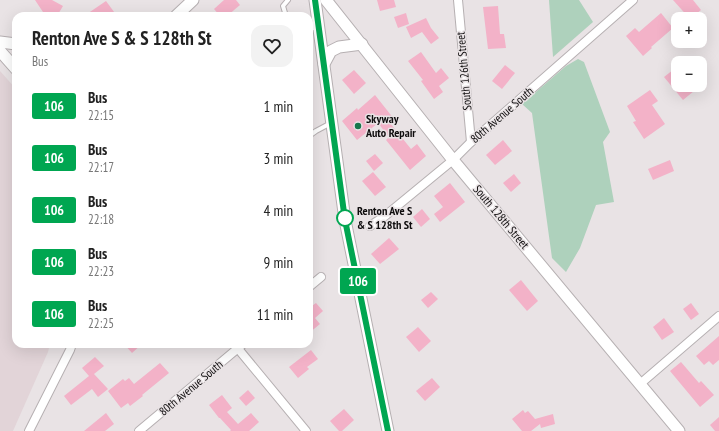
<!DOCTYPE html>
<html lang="en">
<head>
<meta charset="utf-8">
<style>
	body { margin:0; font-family:"PT Sans Narrow",sans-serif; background:#f2f2f2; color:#222; height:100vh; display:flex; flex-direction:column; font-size:15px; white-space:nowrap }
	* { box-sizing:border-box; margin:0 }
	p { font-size:13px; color:#767676 }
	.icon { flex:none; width:22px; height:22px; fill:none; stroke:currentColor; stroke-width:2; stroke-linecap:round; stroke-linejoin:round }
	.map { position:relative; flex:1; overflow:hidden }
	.panel { position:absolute; left:12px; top:12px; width:301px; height:336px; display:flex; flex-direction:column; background:#fff; border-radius:12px; box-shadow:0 4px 16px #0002 }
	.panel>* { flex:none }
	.badge { padding:0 8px; border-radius:3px; font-size:14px; line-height:26px }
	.fabs { position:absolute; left:671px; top:12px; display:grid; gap:8px }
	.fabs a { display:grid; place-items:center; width:36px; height:36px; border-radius:8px; background:#fff; box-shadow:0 4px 16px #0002; font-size:20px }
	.map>.badge { position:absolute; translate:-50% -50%; box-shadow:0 0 0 2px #fff }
	.round { display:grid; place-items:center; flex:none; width:42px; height:42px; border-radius:12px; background:#f2f2f2 }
	.headline { display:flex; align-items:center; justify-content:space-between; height:68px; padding:0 20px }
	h1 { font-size:19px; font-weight:700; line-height:30px }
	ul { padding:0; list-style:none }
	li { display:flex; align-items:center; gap:12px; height:52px; padding:0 20px }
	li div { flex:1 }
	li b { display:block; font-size:15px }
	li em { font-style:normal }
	li .badge { min-width:44px; font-weight:700; text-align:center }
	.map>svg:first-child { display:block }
	.built { fill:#e2d4d8 }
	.green { fill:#aed1bc }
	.building { fill:#f3b2c8 }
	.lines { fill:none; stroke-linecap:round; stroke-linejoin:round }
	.lane-casing { stroke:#b6b0b2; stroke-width:6 }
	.street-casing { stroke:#b6b0b2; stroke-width:10 }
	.secondary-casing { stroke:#b6b0b2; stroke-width:13 }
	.lane { stroke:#fff; stroke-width:4 }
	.street { stroke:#fff; stroke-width:8 }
	.secondary { stroke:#fff; stroke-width:11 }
	.line-casing { stroke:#fff; stroke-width:9 }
	.line { stroke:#00a651; stroke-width:6 }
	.poi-dot { fill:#18764c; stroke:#e9e3e5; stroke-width:1.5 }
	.stop-dot { fill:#fff; stroke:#00a651; stroke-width:2 }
	.labels { text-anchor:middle; stroke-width:3; stroke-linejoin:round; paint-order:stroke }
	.street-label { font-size:12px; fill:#0e0c0d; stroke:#e9e3e5 }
	.poi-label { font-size:12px; font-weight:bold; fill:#0e0c0d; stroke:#e9e3e5; text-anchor:start }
	.stop-label { font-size:12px; font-weight:bold; fill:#0e0c0d; stroke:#e9e3e5; text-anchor:start }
</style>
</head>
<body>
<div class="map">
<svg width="719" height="431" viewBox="0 0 719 431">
	<rect width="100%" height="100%" fill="#e9e3e5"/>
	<!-- built -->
	<polygon class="built" points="0,71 16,89 16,344 50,344 48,352 13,431 0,431"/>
	<!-- green -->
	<g class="green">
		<polygon points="549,0 579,0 593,22 553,57"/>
		<polygon points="578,59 584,62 610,132 603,142 614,202 596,205 580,248 566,272 552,258 532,113 522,104 566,66"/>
	</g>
	<!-- building -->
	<g class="building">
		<polygon points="35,0 52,0 63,6 57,16 49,12 45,15"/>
		<polygon points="224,0 236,0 240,5 227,16 220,16 214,9"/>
		<polygon points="377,0 394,0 396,7 380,11"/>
		<polygon points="673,0 693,0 701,10 690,19"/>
		<polygon points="106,1 117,16 84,16"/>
		<polygon points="498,6 500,34 504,34 506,48 488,49 483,7"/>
		<polygon points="406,13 409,24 398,28 394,17"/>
		<polygon points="661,13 673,28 651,47 652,48 643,56 626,36 635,28 639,32"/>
		<polygon points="426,18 431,28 439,38 431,44 422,32 411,38 406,27"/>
		<polygon points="421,52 436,73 441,68 449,78 439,86 443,92 434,99 421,81 423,80 408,61"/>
		<polygon points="505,65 515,73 502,89 492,81"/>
		<polygon points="678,66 678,85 690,85 694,91 683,100 664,77"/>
		<polygon points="354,70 366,83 354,94 342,80"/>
		<polygon points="650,90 658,101 652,105 665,124 644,139 633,122 636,121 627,106"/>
		<polygon points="375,95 394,119 390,123 411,149 417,144 426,156 410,170 386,140 389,137 378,123 357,140 342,121 357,108 358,110"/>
		<polygon points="503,140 512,151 495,165 486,155"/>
		<polygon points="375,154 383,163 374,171 366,161"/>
		<polygon points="670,160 674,171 653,180 648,169"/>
		<polygon points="373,172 386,187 375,196 362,181"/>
		<polygon points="514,174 521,183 511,192 503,183"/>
		<polygon points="450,183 465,202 440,222 434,214 443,207 434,196"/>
		<polygon points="422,209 430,219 421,227 413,217"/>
		<polygon points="389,238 399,249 380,264 371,254"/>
		<polygon points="521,280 538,301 527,311 509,290"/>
		<polygon points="431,292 438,299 428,308 421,300"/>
		<polygon points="316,303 323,311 315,318 320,324 309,333 309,308"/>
		<polygon points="691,303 699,314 691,320 683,309"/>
		<polygon points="664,318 674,332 662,340 653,327"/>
		<polygon points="418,327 431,341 419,352 406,337"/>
		<polygon points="719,336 719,360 713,365 709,361 704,365 696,356"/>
		<polygon points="124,344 142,344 132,353"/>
		<polygon points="311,350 318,359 307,367 309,369 298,378 289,367"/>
		<polygon points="95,357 104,366 94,374 108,389 98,397 92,389 71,405 64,396 89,376 82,368"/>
		<polygon points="681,362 699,383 701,381 714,395 700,407 670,371"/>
		<polygon points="160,363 169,373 142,395 143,396 130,406 128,403 121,408 108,391 123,379 125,381 129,378 134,384"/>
		<polygon points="432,378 440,387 425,401 416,391"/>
		<polygon points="248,390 255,398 246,406 239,398"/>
		<polygon points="222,395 232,408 227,412 238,424 251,413 259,422 249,431 230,431 231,430 220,418 219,418 209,405"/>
		<polygon points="344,409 354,420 342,431 339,431 330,421"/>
		<polygon points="523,410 525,413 528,411 535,419 553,414 555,424 541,428 540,424 531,431 522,431 512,419"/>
		<polygon points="106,413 114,424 105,431 84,431"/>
		<polygon points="719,417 719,431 715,431 710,425"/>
	</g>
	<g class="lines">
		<defs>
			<g id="lane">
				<polyline points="286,16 283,6 288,0"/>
				<polyline points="309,27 318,29"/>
				<polyline points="309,136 316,131 331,123"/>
			</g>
			<g id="street">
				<polyline points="458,0 471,142"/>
				<polyline points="370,226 385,216 453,160 471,142 633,0"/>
				<polyline points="309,287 321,277"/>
				<polyline points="235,345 306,431"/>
				<polyline points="640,384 719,316"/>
				<polyline points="29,431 70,350 72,344"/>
				<polyline points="139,431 243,344"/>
			</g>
			<g id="secondary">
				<polyline points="315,0 345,220 388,431"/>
				<polyline points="326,0 453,160 679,431"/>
				<polyline points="176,16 193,0"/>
				<polyline points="0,42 16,44"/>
				<polyline points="0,51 16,69"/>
				<polyline points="324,64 331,51 339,47 362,44"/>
			</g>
		</defs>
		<!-- lane casing -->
		<use href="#lane" class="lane-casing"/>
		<!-- street casing -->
		<use href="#street" class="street-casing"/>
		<!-- secondary casing -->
		<use href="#secondary" class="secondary-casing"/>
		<!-- lane -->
		<use href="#lane" class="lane"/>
		<!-- street -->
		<use href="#street" class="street"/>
		<!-- secondary -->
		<use href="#secondary" class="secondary"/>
	</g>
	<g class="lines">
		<defs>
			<polyline id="line" points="315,0 345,220 388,431"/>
		</defs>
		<!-- line casing -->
		<use href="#line" class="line-casing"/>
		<!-- line -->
		<use href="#line" class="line"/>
	</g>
	<!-- markers -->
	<circle class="poi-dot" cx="358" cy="126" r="4"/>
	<circle class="stop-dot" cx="345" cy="218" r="8"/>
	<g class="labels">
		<!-- street labels -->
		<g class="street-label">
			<text transform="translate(464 71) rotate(-95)" y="4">South 126th Street</text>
			<text transform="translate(502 115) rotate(-41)" y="4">80th Avenue South</text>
			<text transform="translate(501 217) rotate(50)" y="4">South 128th Street</text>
			<text transform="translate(191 388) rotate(-40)" y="4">80th Avenue South</text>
		</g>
		<!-- poi labels -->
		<g class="poi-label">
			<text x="366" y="123">Skyway<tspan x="366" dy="14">Auto Repair</tspan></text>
		</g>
		<!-- stop labels -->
		<g class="stop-label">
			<text x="357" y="215">Renton Ave S<tspan x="357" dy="14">&amp; S 128th St</tspan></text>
		</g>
	</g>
</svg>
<div class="fabs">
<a>+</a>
<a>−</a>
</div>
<b class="badge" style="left:358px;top:281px;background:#00a651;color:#fff">106</b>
<section class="panel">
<div class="headline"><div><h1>Renton Ave S &amp; S 128th St</h1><p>Bus</p></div><a class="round"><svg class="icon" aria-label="heart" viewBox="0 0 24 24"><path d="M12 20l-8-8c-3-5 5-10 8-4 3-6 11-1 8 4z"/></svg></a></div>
<ul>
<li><span class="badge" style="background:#00a651;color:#fff">106</span><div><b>Bus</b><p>22:15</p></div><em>1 min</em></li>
<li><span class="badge" style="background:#00a651;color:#fff">106</span><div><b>Bus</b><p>22:17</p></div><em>3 min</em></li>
<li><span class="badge" style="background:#00a651;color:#fff">106</span><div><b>Bus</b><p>22:18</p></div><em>4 min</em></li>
<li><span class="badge" style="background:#00a651;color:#fff">106</span><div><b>Bus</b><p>22:23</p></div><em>9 min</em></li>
<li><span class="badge" style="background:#00a651;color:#fff">106</span><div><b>Bus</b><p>22:25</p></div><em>11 min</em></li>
</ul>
</section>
</div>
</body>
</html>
